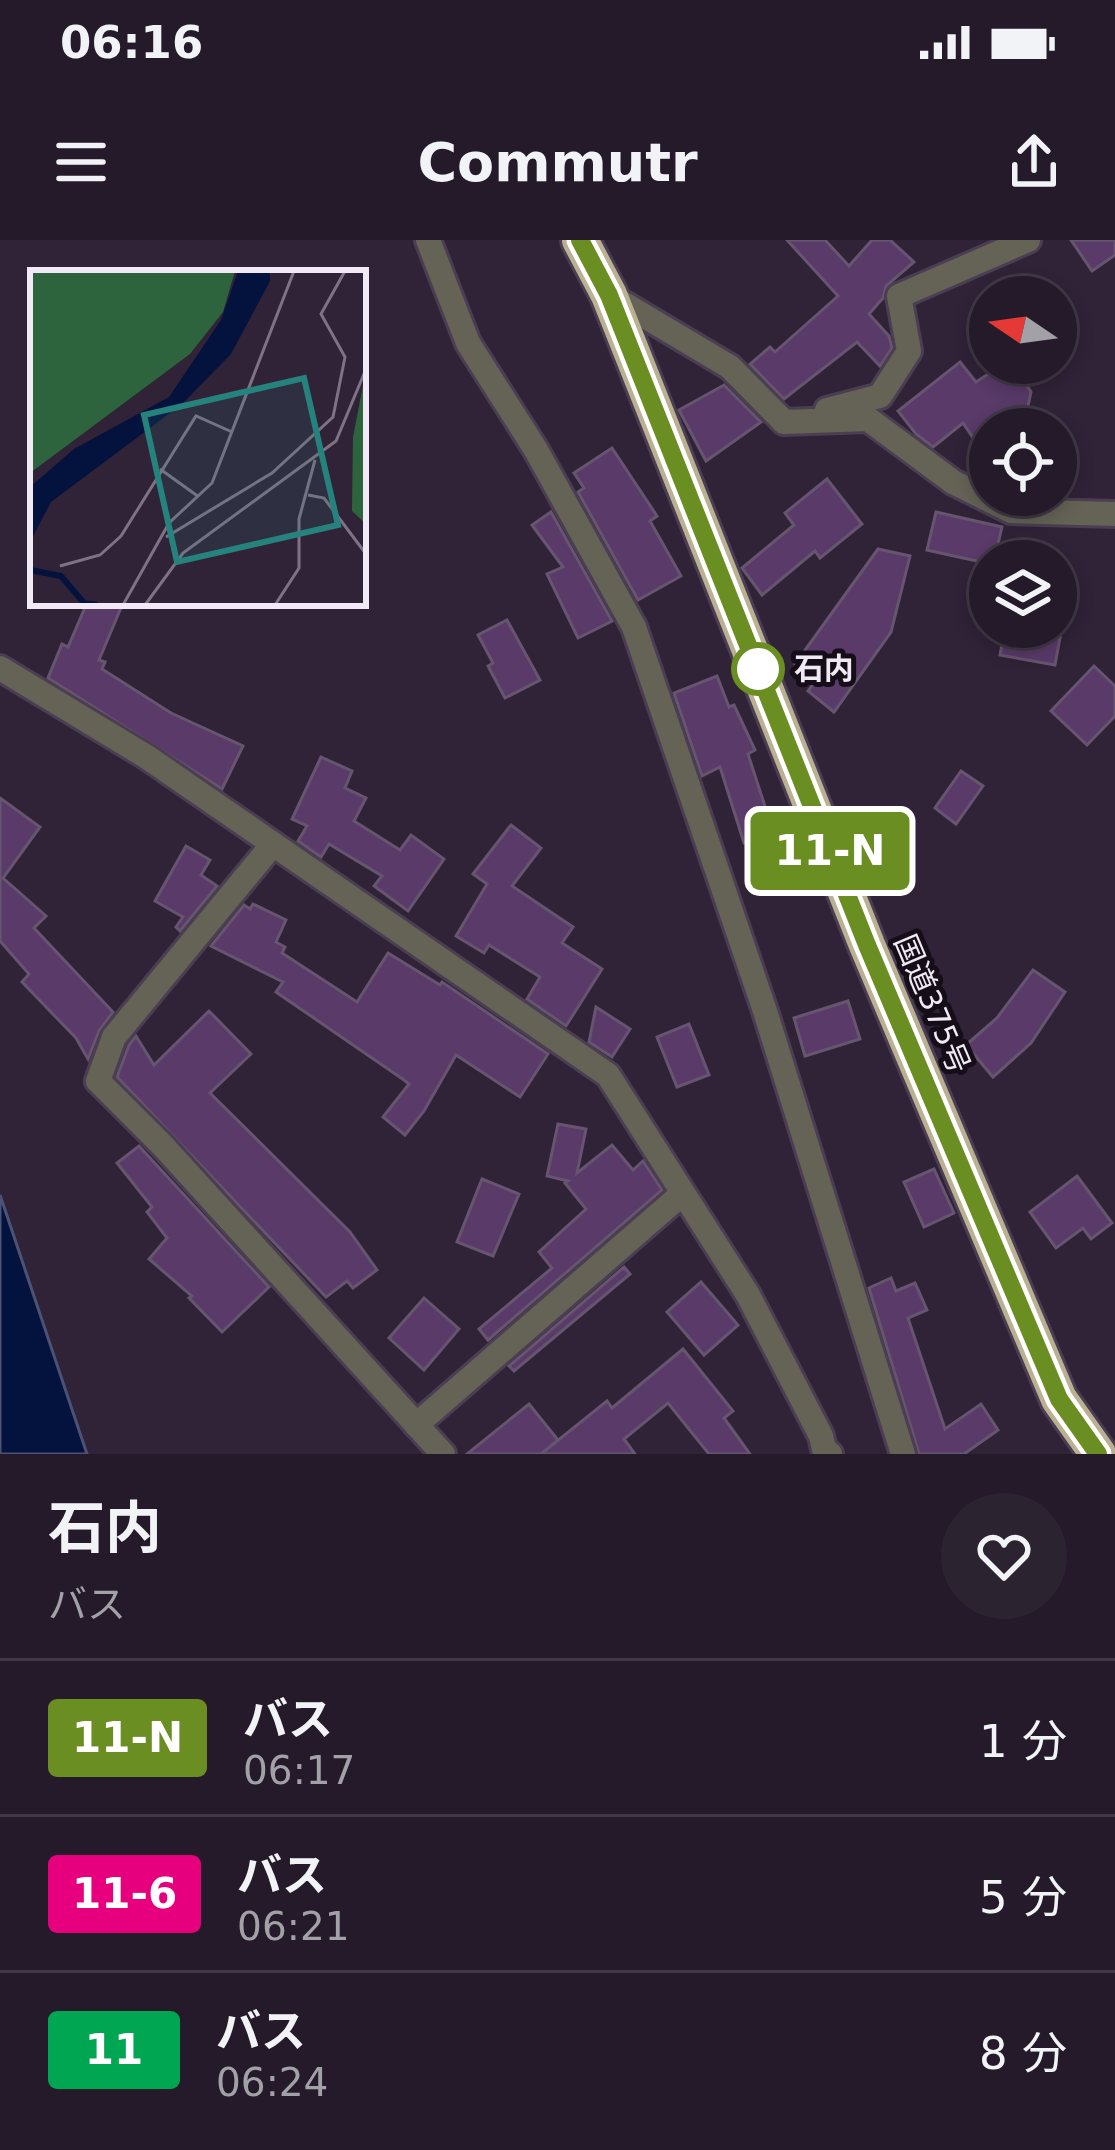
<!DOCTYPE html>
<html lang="ja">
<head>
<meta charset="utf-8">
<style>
	body { margin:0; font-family:"DejaVu Sans","Noto Sans JP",sans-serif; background:#2c2331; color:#f1f3f6; height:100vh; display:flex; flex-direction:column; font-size:45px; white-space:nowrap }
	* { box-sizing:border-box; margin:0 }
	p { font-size:39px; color:#a3a1a8 }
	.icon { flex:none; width:66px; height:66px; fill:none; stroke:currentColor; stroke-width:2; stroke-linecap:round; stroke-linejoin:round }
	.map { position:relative; height:1214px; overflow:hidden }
	.sheet { display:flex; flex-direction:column; background:#241a29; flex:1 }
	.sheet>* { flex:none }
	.badge { padding:0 24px; border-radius:9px; font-size:42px; line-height:78px }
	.needle { width:78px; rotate:283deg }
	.controls { position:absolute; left:969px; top:36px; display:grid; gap:24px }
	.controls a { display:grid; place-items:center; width:108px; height:108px; border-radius:50%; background:#241a29; box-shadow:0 6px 18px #0003,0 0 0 3px #413846; font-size:60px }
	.map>.badge { position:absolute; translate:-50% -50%; box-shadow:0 0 0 6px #fff }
	.round { display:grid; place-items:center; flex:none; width:126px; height:126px; border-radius:63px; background:#2c2331 }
	.summary { display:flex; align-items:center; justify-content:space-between; height:204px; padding:0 48px }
	h1 { font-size:57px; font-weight:700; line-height:90px }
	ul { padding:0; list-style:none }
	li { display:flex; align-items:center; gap:36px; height:156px; padding:0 48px; border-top:3px solid #413846 }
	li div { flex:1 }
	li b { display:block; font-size:45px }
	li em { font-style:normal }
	li .badge { min-width:132px; font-weight:700; text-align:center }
	.status { display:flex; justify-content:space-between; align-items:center; height:84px; padding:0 60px; background:#241a29; direction:ltr }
	.status svg { height:33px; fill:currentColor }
	header { display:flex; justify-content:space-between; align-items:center; height:156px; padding:0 48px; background:#241a29; font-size:54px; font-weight:700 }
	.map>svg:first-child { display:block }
	.water { fill:#04123e; stroke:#4b5276; stroke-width:3 }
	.building { fill:#593a69; stroke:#65556e; stroke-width:3 }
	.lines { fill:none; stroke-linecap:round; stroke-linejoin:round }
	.street-casing { stroke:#4b3e52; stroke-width:30 }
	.highway-casing { stroke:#4b3e52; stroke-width:42 }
	.street { stroke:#656256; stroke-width:24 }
	.highway { stroke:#bab193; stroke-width:36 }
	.line-casing { stroke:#fff; stroke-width:27 }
	.line { stroke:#6b8e23; stroke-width:18 }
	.stop-dot { fill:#fff; stroke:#6b8e23; stroke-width:6 }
	.labels { text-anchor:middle; stroke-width:10; stroke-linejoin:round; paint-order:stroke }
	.stop-label { font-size:30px; font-weight:bold; fill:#f2e9f7; stroke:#150e18; text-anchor:start }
	.street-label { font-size:30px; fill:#f2e9f7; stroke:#150e18 }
	.inset-river { fill:none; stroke:#04123e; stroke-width:6 }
	.inset-road { fill:none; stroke:#7e7284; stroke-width:3 }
	.view { fill:#26827c; fill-opacity:0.15; stroke:#26827c; stroke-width:6 }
	.inset-edge { fill:none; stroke:#f2e9f7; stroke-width:6 }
</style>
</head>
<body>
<div class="status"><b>06:16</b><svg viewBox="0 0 49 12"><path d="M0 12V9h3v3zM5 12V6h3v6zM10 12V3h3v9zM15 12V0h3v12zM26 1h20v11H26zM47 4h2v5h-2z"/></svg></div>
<header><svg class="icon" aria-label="menu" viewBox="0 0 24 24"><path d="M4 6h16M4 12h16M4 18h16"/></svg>Commutr<svg class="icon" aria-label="share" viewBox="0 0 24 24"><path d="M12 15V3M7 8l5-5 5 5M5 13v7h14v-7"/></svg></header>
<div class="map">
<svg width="1115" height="1214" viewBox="0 0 1115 1214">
	<rect width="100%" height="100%" fill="#302237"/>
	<!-- water -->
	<polygon class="water" points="0,955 87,1214 0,1214"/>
	<!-- building -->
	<g class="building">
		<polygon points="787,0 825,0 849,26 872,0 890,0 914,22 886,46 883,58 869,74 889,96 892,108 880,126 857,102 784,159 750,124 770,107 775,112 838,56"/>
		<polygon points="1071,0 1115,0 1115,15 1092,31"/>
		<polygon points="960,122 976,142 1005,123 1014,123 1031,152 1023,189 990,189 990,223 963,183 933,207 916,194 898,171"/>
		<polygon points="724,145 761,182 706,221 679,170"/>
		<polygon points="612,208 657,276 650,281 681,336 638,360 578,252 584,248 574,233"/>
		<polygon points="827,239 862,284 820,318 815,311 762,355 742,328 794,285 785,273"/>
		<polygon points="551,272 612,381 578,398 547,334 563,327 532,285"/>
		<polygon points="936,272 1002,287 994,321 990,324 927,310"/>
		<polygon points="878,309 910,316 891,392 834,472 808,451 816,440 795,424"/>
		<polygon points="87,363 123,363 99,420 105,422 102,429 171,473 243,506 222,549 48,438 62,404 68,407"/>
		<polygon points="507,380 540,440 505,458 488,426 493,423 478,395"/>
		<polygon points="1005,387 1062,387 1055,425 1000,415"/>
		<polygon points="1094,426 1115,446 1115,476 1087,505 1051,471"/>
		<polygon points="717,436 729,467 734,465 755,510 748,514 774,594 744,603 720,527 702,536 674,453"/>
		<polygon points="321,517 352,531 345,548 366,558 354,581 400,610 411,595 444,619 408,671 374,646 382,636 329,604 321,617 298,601 307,586 292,579"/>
		<polygon points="961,531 983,546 956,584 935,568"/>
		<polygon points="0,558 40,587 3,638 46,676 34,688 113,772 99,791 88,819 76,798 22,742 29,734 0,701"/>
		<polygon points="511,585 541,608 512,646 573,687 562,703 602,729 566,786 527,759 540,737 489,705 484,713 456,696 487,644 473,634"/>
		<polygon points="186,606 210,620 201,635 217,646 180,691 176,687 183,677 155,661"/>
		<polygon points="253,664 286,680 276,702 285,707 282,713 357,762 388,713 440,745 442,742 548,814 520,857 456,815 424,871 405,895 383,877 409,844 404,840 276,752 283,742 211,706 244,665 250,669"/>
		<polygon points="1033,730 1065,752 1031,803 993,837 966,805 997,778"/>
		<polygon points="848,761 860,799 805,816 794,778"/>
		<polygon points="596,767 630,789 612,817 589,802"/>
		<polygon points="209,771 251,814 210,853 350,992 377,1030 353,1048 347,1041 326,1057 117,837 129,805 136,796 154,825"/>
		<polygon points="689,784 709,835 677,847 657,797"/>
		<polygon points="558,884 586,889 577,933 612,905 633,930 643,921 662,950 488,1100 479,1089 552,1028 539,1012 586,969 565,943 568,941 547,936"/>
		<polygon points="139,906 269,1047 222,1092 189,1058 192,1056 149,1019 167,998 147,972 152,967 117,923"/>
		<polygon points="934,929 954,973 924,987 904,942"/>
		<polygon points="1077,936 1112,983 1091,999 1083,988 1056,1008 1030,972"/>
		<polygon points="482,939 519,954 493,1016 457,1002"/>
		<polygon points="624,1027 630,1034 514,1131 509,1126"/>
		<polygon points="891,1038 896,1051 915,1043 927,1070 908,1078 945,1189 981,1164 998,1190 964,1214 919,1214 869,1048"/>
		<polygon points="701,1042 738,1085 704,1115 667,1072"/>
		<polygon points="424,1058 459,1089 424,1130 389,1098"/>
		<polygon points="683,1109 733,1171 724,1178 750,1214 709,1214 668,1163 624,1199 635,1214 541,1214 607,1161 612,1168"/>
		<polygon points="529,1164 558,1200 541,1214 467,1214"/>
	</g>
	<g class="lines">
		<defs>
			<g id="street">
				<polyline points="428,0 468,103 536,210 634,387 765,771 903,1214"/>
				<polyline points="609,55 730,127 784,182 868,179 953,242 1011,271 1115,274"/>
				<polyline points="827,170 880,156 909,111 899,56 1028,0"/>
				<polyline points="0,428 147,517 608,835 748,1055 821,1196 824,1209 830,1214"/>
				<polyline points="273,604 114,797 98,841 164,907 443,1214"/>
				<polyline points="416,1185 682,954"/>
			</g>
			<polyline id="highway" points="580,0 609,55 867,705 1059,1159 1098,1214"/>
		</defs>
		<!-- street casing -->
		<use href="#street" class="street-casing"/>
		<!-- highway casing -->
		<use href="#highway" class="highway-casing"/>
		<!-- street -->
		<use href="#street" class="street"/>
		<!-- highway -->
		<use href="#highway" class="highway"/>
	</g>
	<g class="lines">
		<defs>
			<polyline id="line" points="580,0 609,55 867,705 1059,1159 1098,1214"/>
		</defs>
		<!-- line casing -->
		<use href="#line" class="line-casing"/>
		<!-- line -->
		<use href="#line" class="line"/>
	</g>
	<!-- markers -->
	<circle class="stop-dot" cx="758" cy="429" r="24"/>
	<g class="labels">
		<!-- stop labels -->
		<g class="stop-label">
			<text x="794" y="439">石内</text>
		</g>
		<!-- street labels -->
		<g class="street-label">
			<text transform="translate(932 764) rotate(67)" y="10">国道375号</text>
		</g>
	</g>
	<!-- overview -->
	<g transform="translate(30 30)">
		<rect width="336" height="336" fill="#302237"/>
		<path d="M0 1H205L193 42 160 84 0 203ZM336 100V254L322 241 323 167Z" fill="#2e643d"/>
		<path d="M208 1H240V11L201 84 152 134 21 232 0 272V217L44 179 139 127 191 50Z" fill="#04123e"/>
		<path class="inset-river" d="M0 300 31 306 54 333 67 335"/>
		<path class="inset-road" d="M130 199 169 227M278 225 294 228 336 284M136 267 242 203 303 147 315 87 291 44 315 1M30 296 70 285 91 266 166 146 202 162M93 335 139 253 182 213 264 1M115 335 153 283 306 171 336 99M245 335 269 298V249L285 190"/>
		<path class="view" d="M274 108 308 255 147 292 114 145Z"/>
		<rect width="336" height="336" class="inset-edge"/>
	</g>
</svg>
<div class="controls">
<a><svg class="needle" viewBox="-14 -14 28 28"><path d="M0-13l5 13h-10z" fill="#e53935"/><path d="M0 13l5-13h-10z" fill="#a3a1a8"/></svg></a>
<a><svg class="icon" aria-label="locate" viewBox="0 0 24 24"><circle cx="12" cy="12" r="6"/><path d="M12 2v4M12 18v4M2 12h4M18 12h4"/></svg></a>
<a><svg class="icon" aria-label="layers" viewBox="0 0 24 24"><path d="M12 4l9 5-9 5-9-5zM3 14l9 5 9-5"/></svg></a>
</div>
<b class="badge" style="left:830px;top:611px;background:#6b8e23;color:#fff">11-N</b>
</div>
<section class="sheet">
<div class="summary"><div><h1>石内</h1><p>バス</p></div><a class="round"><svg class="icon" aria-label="heart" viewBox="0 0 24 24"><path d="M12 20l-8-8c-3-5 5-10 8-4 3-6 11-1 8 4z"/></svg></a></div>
<ul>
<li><span class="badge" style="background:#6b8e23;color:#fff">11-N</span><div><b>バス</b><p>06:17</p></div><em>1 分</em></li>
<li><span class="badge" style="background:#e6007e;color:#fff">11-6</span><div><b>バス</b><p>06:21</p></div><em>5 分</em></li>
<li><span class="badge" style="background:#00a651;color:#fff">11</span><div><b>バス</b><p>06:24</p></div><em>8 分</em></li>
</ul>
</section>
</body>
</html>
